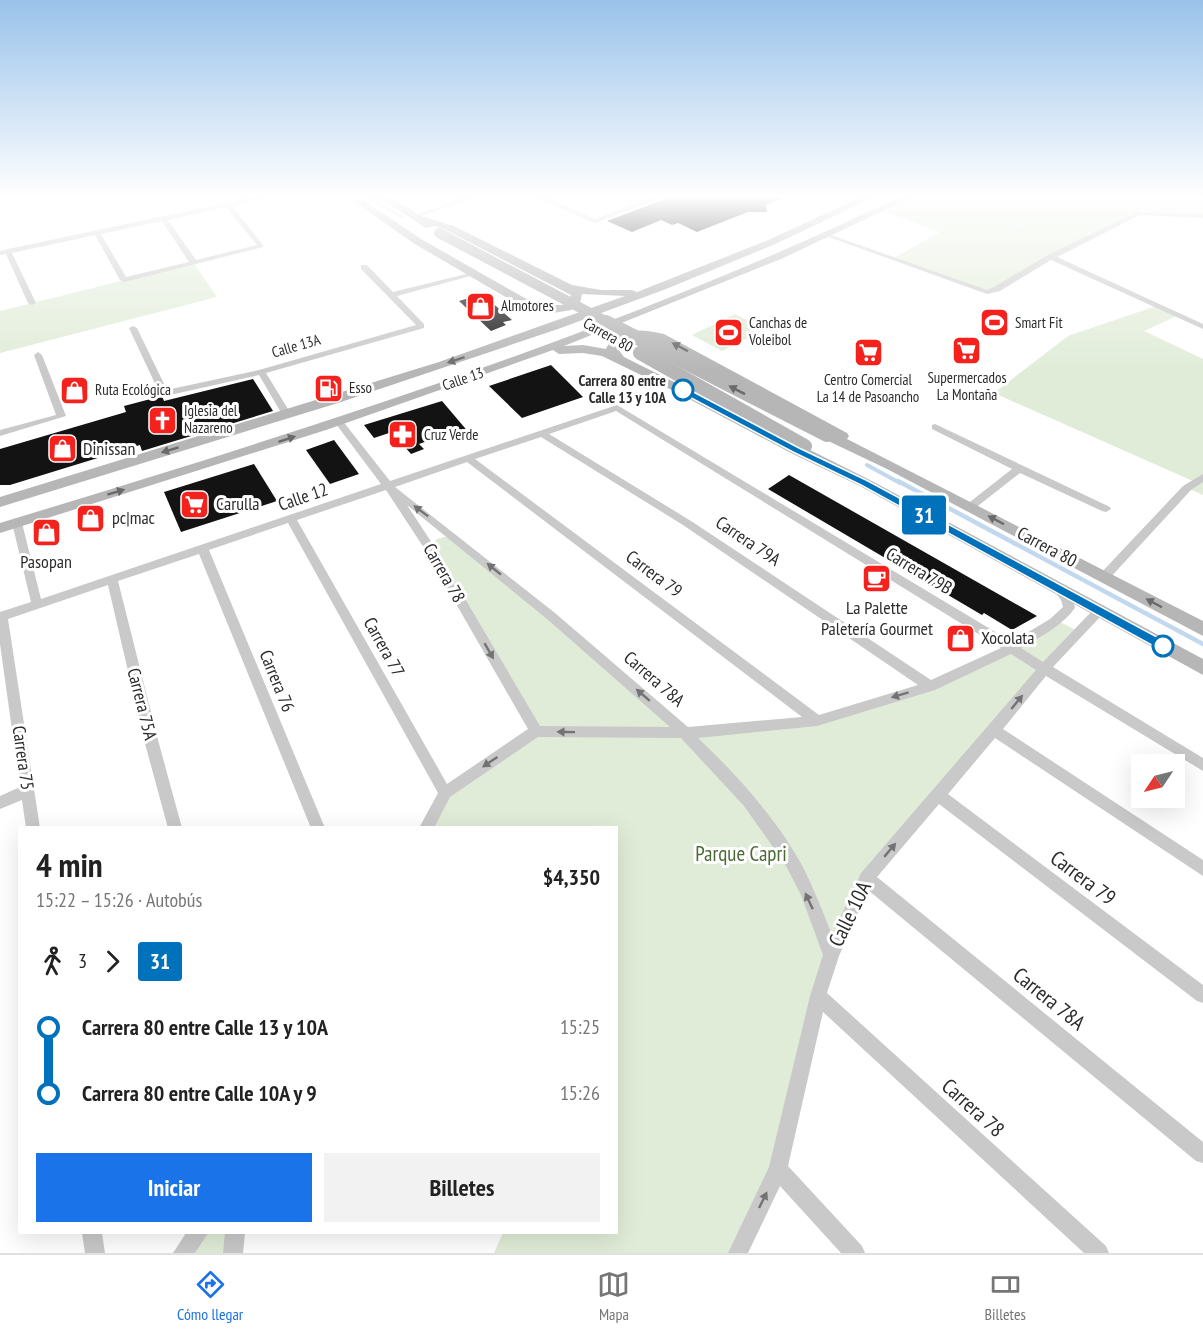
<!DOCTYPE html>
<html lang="es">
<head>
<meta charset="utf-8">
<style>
	body { margin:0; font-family:"PT Sans Narrow",sans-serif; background:#f2f2f2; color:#222; height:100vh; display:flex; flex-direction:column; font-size:22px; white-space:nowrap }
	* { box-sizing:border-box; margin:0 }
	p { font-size:20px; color:#767676 }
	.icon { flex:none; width:33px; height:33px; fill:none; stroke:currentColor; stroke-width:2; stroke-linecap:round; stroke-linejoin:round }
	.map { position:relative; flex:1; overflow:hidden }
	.details { position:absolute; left:18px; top:826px; width:600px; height:408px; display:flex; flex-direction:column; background:#fff; border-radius:0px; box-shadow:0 6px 24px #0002 }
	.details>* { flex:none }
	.badge { padding:0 12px; border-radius:4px; font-size:21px; line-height:39px }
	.needle { width:39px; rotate:235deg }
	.controls { position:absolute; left:1131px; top:754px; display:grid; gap:12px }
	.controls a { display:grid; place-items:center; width:54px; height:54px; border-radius:0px; background:#fff; box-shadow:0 6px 24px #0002; font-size:30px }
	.map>.badge { position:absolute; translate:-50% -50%; box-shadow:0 0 0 3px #fff }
	.legs { display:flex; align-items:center; gap:9px; height:66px; padding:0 18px; font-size:20px }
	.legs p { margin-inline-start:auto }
	.overview { display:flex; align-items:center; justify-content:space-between; height:102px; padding:0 18px }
	h1 { font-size:33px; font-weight:700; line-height:45px }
	.primary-button { display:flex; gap:12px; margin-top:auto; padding:12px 18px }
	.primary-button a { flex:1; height:69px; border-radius:0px; background:#1a73e8; color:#fff; font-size:24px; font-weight:700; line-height:69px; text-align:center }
	.primary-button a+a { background:#f2f2f2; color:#222 }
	ul { padding:0 18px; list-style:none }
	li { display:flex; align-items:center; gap:21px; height:66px; font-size:22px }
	li i { display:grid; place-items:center; width:9px; height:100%; margin:0 8px; background:currentColor }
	li i::after { content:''; width:15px; height:15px; margin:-8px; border:4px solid; border-radius:50%; background:#fff }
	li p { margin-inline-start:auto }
	li:first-child i { background:linear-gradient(#0000 50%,currentColor 0) }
	li:last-child i { background:linear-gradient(currentColor 50%,#0000 0) }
	.tabs { display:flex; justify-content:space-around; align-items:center; height:84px; border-top:2px solid #e0e0e0; background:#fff; font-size:16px; color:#767676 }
	.tabs a { display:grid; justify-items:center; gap:3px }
	.tabs .selected { color:#1a73e8 }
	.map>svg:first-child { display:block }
	.green { fill:#e1ecd8 }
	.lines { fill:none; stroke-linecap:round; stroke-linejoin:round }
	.stream-far2 { stroke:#c2d8ee; stroke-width:3 }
	.stream-far1 { stroke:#c2d8ee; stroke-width:4 }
	.stream { stroke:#c2d8ee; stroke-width:4.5 }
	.building { fill:#131313 }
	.minor { fill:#c9c9c9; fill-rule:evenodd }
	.secondary { fill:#b6b6b6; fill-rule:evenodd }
	.secondary-bridge-far1 { stroke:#b6b6b6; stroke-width:10 }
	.secondary-bridge { stroke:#b6b6b6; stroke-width:14 }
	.oneway { fill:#6a6a6a }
	.oneway2 { fill:#737373 }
	.line-1 { fill:#0072bc; stroke:#fff; stroke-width:1.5 }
	.stop-1-dot { fill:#fff; stroke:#0072bc; stroke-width:3 }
	.labels { text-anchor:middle; stroke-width:6; stroke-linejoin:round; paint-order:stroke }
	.far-poi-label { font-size:15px; fill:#2c2c2c; stroke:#fff; text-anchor:start }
	.far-street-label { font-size:15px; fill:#2c2c2c; stroke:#fff }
	.far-stop-label { font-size:15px; font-weight:bold; fill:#2c2c2c; stroke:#fff; text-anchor:end }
	.poi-label { font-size:18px; fill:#2c2c2c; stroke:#fff; text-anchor:start }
	.street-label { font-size:18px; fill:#2c2c2c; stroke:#fff }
	.near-park-label { font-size:21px; fill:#4a6b36; stroke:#fff }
	.near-street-label { font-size:21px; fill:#2c2c2c; stroke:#fff }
</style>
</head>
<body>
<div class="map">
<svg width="1203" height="1253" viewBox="0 0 1203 1253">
	<rect width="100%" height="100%" fill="#fff"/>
	<!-- green -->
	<g class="green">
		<polygon points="913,195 1203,195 1203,216 1139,213 987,292 892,259 940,232 881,211"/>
		<polygon points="194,263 217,297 0,353 0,311"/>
		<polygon points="1156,306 1179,315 1144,331 1203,359 1203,495 1187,488 1195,482 994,393 1068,336"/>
		<polygon points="735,314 765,329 722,351 692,335"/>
		<polygon points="448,536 687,733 817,721 930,686 1058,621 1074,629 1075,633 866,878 831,955 778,1169 738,1253 494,1253 503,1233 616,1233 616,828 426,828 445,793 536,731 429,546 437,539"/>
		<polygon points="198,1233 235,1233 233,1253 183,1253"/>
	</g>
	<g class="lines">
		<!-- stream-far2 -->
		<polyline class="stream-far2" points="363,195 402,217"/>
		<!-- stream-far1 -->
		<polyline class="stream-far1" points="867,465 900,483"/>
		<!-- stream -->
		<polyline class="stream" points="898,481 1203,644"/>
	</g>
	<!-- building -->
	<g class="building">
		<polygon points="676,195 788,195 788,196 766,205 767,212 748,212 697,232 678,223 672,225 661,220 632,232 607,221"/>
		<polygon points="482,294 512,320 503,322 506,325 491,331 459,301"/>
		<polygon points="551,365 583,397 522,418 489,386"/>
		<polygon points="253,379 273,411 142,451 140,445 10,485 0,485 0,449 126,412 124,406 162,396 164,401"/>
		<polygon points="442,401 470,434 453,441 447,434 419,444 424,449 411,454 392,432 374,438 364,425"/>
		<polygon points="334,440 359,474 330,484 306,450"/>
		<polygon points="254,464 277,501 181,532 164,492"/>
		<polygon points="789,475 1037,616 1012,630 984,613 982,615 768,489"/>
	</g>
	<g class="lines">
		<!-- minor -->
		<g class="minor">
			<path d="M263 195H277L232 206 263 245V247L124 282 120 280 95 235 12 253 36 303 32 305 28 303 6 254 0 255V251L8 249ZM226 207 257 245 196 260 168 220ZM162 221 189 262 126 277 101 234Z"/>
			<polygon points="471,195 482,195 418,217 413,216"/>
			<polygon points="531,195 541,195 595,219 658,195 668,195 595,223"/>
			<polygon points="1137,212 1203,214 1203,218 1140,215 1057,257 1203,324 1203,329 1051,260 1000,291 987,294 826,236 831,235 987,290 994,287 1048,255"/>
			<polygon points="361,265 367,265 393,292 474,272 478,274 397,296 424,324 424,328 266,373 291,414 289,416 283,416 259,375 170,395 158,390 129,328 133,326 137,328 165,386 171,389 259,370 416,325 361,269"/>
			<polygon points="38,352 42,355 66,416 0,436 0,430 56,415 34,355"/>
			<path d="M617 405 1012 642 1050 619 1063 607 1061 600 1052 588 1054 585H1062L1073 599 1075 608C1062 626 1040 637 1021 648L1043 662 1093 610H1106L1108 613 1106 616 1100 617 1053 667 1203 758V771L1046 676 1003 729 1203 860V876L995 738 948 794 1203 985V1003L1197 1001 939 804 877 877 1203 1142V1163L1196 1161 868 890 839 956 827 993 1106 1246 1109 1253H1084L823 1012 788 1166 862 1246 865 1253H841L780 1186 748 1253H728L769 1167 810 996 823 955 801 895 785 864 744 806 681 738 538 737 450 797 434 828H419L438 793 288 523 209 550 325 828H311L199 554 118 581 158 740 182 828H168L144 740 108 585 8 619 40 828H26L22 800 0 809V796L20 787 0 644V612L31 602 12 523 13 521H21L22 523 41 599 381 484 336 424V420H342L390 481ZM616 411 1001 648 931 680 691 521 549 434ZM541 437 683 525 918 685 819 715 475 459ZM467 462 802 717 688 727 555 613 395 487ZM386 490 424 548 528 729 447 784 297 520ZM407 505 547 619 670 727 540 726 434 546ZM1011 654 1036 670 861 873 832 935C823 912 814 889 803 867 777 819 737 775 698 738L817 726 935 690Z"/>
			<polygon points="935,424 1110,507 1111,509 1106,512 1102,511 1020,473 974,509 966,509 965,507 966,505 1012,469 932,429 932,425"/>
			<polygon points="1203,474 1203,482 1191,490 1108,580 1100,580 1098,577 1100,574 1183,486"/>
			<polygon points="82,1233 102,1233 105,1253 85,1253"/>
			<polygon points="186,1233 208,1233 195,1253 173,1253"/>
			<polygon points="225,1233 245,1233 243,1253 223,1253"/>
		</g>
		<!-- secondary -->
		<g class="secondary">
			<polygon points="375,195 387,195 421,216 454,226 572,285 601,290 632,290 637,292 766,241 866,195 879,195 773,245 666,289 558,329 338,403 0,507 0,497 439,362 625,296 582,294 580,303 571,310 553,313 530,311 413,243 354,201 362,199 421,239 537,305 562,305 568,302 571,295 446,230 435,226 426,228"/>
			<path d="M904 195H917L781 259 564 346 583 345 606 349C616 326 643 329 664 334L847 433 849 436 847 439 1203 621V636L887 469 822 438 820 435 823 432 656 340 630 339 618 349 624 357 870 480 1203 659V675L860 486 791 453 678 393 602 356 583 353 559 354 553 350 326 430 0 533V523C306 430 615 334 904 195Z"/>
		</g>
		<!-- secondary-bridge-far1 -->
		<polyline class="secondary-bridge-far1" points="439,233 609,323"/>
		<!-- secondary-bridge -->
		<g class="secondary-bridge">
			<polyline points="606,322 827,435"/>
			<polyline points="640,353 805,446"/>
		</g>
	</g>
	<!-- one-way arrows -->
	<defs><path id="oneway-solid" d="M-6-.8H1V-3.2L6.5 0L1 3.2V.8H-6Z" transform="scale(1.5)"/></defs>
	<g class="oneway">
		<use href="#oneway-solid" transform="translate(680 347) rotate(-152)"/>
		<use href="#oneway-solid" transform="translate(456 360) rotate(162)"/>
		<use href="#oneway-solid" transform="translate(737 390) rotate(-153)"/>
		<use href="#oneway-solid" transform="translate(287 439) rotate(-18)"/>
		<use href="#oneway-solid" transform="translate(170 450) rotate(163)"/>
		<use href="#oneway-solid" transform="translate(116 492) rotate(-17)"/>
		<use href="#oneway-solid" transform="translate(996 520) rotate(-152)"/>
		<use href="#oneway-solid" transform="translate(1154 603) rotate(-152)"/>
	</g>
	<g class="oneway2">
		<use href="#oneway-solid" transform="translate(421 511) rotate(-143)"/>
		<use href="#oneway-solid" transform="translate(494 569) rotate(-141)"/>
		<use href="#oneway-solid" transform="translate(489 651) rotate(60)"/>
		<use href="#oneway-solid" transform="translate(643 695) rotate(-139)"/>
		<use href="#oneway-solid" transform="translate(900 695) rotate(163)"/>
		<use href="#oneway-solid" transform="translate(1017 702) rotate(-51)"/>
		<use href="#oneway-solid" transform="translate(566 732) rotate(-179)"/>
		<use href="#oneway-solid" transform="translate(490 762) rotate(146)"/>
		<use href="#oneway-solid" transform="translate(890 850) rotate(-50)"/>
		<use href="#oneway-solid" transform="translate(809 901) rotate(-115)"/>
		<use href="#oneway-solid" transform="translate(763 1200) rotate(-64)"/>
	</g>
	<!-- sky -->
	<linearGradient id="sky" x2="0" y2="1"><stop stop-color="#99c2ea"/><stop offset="0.53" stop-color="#fff"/><stop offset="1" stop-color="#fff" stop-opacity="0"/></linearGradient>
	<rect width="1203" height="371" fill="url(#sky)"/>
	<!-- line-1 -->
	<polygon class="line-1" points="680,388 686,388 799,448 868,481 1168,643 1169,646 1163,651 1159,649 861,485 793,452 680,392"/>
	<!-- icons -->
	<defs>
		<symbol id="shop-square" viewBox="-11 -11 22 22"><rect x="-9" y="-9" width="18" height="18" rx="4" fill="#f5211d" stroke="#fff"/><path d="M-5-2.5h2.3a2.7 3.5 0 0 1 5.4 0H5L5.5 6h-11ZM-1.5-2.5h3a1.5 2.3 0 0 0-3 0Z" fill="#fff"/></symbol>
		<symbol id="stadium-square" viewBox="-11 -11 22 22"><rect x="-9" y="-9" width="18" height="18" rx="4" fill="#f5211d" stroke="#fff"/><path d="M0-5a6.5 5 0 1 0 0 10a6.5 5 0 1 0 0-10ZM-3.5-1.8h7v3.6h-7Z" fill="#fff"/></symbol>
		<symbol id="supermarket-square" viewBox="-11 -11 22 22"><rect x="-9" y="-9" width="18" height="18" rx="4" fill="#f5211d" stroke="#fff"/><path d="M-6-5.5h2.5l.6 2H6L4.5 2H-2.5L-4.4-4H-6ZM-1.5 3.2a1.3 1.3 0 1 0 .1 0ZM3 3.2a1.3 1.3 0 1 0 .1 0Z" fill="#fff"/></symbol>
		<symbol id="fuel-square" viewBox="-11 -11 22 22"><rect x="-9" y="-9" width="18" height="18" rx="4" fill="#f5211d" stroke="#fff"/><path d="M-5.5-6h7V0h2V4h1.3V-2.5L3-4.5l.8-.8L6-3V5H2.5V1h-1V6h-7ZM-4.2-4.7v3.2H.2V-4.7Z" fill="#fff"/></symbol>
		<symbol id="church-square" viewBox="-11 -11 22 22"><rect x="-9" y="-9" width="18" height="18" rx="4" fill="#f5211d" stroke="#fff"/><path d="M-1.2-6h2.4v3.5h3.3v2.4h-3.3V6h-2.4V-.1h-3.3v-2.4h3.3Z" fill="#fff"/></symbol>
		<symbol id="pharmacy-square" viewBox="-11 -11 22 22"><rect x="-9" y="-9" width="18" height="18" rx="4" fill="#f5211d" stroke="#fff"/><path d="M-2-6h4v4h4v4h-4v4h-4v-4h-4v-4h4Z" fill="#fff"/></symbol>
		<symbol id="cafe-square" viewBox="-11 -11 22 22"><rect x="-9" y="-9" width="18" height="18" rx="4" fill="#f5211d" stroke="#fff"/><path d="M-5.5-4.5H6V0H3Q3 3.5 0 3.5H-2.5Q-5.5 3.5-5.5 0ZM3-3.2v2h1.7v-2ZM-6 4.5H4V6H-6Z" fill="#fff"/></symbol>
	</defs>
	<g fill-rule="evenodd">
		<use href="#shop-square" x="464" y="290" width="33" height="33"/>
		<use href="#stadium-square" x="978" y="306" width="33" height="33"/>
		<use href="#stadium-square" x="712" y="316" width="33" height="33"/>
		<use href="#supermarket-square" x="950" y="334" width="33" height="33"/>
		<use href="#supermarket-square" x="852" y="336" width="33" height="33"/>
		<use href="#fuel-square" x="312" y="372" width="33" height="33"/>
		<use href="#shop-square" x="58" y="374" width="33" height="33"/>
		<use href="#church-square" x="146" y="404" width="33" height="33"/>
		<use href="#pharmacy-square" x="386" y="418" width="33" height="33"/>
		<use href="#shop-square" x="46" y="432" width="33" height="33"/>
		<use href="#supermarket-square" x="178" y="488" width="33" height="33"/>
		<use href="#shop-square" x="74" y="502" width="33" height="33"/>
		<use href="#shop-square" x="30" y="516" width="33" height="33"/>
		<use href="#cafe-square" x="860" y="562" width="33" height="33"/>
		<use href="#shop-square" x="944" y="622" width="33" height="33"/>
	</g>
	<!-- markers -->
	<g class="stop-1-dot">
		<circle cx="683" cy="390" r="10"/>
		<circle cx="1163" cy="646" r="10"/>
	</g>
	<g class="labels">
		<!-- far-poi labels -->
		<g class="far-poi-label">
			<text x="501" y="311">Almotores</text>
			<text x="749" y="328">Canchas de<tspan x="749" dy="17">Voleibol</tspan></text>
			<text x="1015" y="328">Smart Fit</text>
			<text x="967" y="383" text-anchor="middle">Supermercados<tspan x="967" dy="17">La Montaña</tspan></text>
			<text x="868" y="385" text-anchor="middle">Centro Comercial<tspan x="868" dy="17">La 14 de Pasoancho</tspan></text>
			<text x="349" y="393">Esso</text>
			<text x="95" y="395">Ruta Ecológica</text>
			<text x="184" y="416">Iglesia del<tspan x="184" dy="17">Nazareno</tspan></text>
			<text x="424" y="440">Cruz Verde</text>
		</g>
		<!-- far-street labels -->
		<g class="far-street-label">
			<text transform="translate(608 335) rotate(29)" y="5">Carrera 80</text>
			<text transform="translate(296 346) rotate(-16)" y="5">Calle 13A</text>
			<text transform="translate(463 379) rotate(-19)" y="5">Calle 13</text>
		</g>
		<!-- far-stop labels -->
		<g class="far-stop-label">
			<text x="666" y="386">Carrera 80 entre<tspan x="666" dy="17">Calle 13 y 10A</tspan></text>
		</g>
		<!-- poi labels -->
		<g class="poi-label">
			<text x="83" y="455">Dinissan</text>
			<text x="216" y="510">Carulla</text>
			<text x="112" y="524">pc|mac</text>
			<text x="46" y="568" text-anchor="middle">Pasopan</text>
			<text x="877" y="614" text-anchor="middle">La Palette<tspan x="877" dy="21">Paletería Gourmet</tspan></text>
			<text x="981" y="644">Xocolata</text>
		</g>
		<!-- street labels -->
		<g class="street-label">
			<text transform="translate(303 497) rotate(-19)" y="6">Calle 12</text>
			<text transform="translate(748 541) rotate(34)" y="6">Carrera 79A</text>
			<text transform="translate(1047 547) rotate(28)" y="6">Carrera 80</text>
			<text transform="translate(919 571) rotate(31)" y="6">Carrera 79B</text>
			<text transform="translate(444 573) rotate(60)" y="6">Carrera 78</text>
			<text transform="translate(654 574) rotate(37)" y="6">Carrera 79</text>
			<text transform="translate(384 647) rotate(61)" y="6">Carrera 77</text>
			<text transform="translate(654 679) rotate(41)" y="6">Carrera 78A</text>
			<text transform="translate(277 681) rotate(68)" y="6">Carrera 76</text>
			<text transform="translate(142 704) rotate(76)" y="6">Carrera 75A</text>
			<text transform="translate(23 758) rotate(82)" y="6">Carrera 75</text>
		</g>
		<!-- near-park labels -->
		<g class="near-park-label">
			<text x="741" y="861">Parque Capri</text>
		</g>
		<!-- near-street labels -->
		<g class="near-street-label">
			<text transform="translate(1083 878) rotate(37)" y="7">Carrera 79</text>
			<text transform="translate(850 914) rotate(-64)" y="7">Calle 10A</text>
			<text transform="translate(1049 999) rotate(39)" y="7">Carrera 78A</text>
			<text transform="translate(973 1108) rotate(42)" y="7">Carrera 78</text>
		</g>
	</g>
</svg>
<div class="controls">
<a><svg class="needle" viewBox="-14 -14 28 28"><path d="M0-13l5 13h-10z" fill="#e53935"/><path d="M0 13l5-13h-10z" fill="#767676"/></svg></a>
</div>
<b class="badge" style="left:924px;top:515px;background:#0072bc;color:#fff">31</b>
<section class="details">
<div class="overview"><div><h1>4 min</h1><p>15:22 – 15:26 · Autobús</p></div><b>$4,350</b></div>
<div class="legs"><svg class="icon" aria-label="walk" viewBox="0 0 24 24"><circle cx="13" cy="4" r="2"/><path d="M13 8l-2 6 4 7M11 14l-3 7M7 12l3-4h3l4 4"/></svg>3<svg class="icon" aria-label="forward" viewBox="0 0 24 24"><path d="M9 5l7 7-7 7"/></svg><b class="badge" style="background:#0072bc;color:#fff">31</b></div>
<ul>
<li><i style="color:#0072bc"></i><b>Carrera 80 entre Calle 13 y 10A</b><p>15:25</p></li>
<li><i style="color:#0072bc"></i><b>Carrera 80 entre Calle 10A y 9</b><p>15:26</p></li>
</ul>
<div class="primary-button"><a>Iniciar</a><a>Billetes</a></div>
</section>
</div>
<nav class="tabs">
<a class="selected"><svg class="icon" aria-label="directions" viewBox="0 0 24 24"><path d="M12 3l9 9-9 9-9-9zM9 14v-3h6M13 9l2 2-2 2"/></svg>Cómo llegar</a>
<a><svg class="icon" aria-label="map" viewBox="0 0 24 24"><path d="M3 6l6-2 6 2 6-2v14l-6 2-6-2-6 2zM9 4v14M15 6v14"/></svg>Mapa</a>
<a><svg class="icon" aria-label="tickets" viewBox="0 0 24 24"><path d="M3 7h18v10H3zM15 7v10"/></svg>Billetes</a>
</nav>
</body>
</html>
